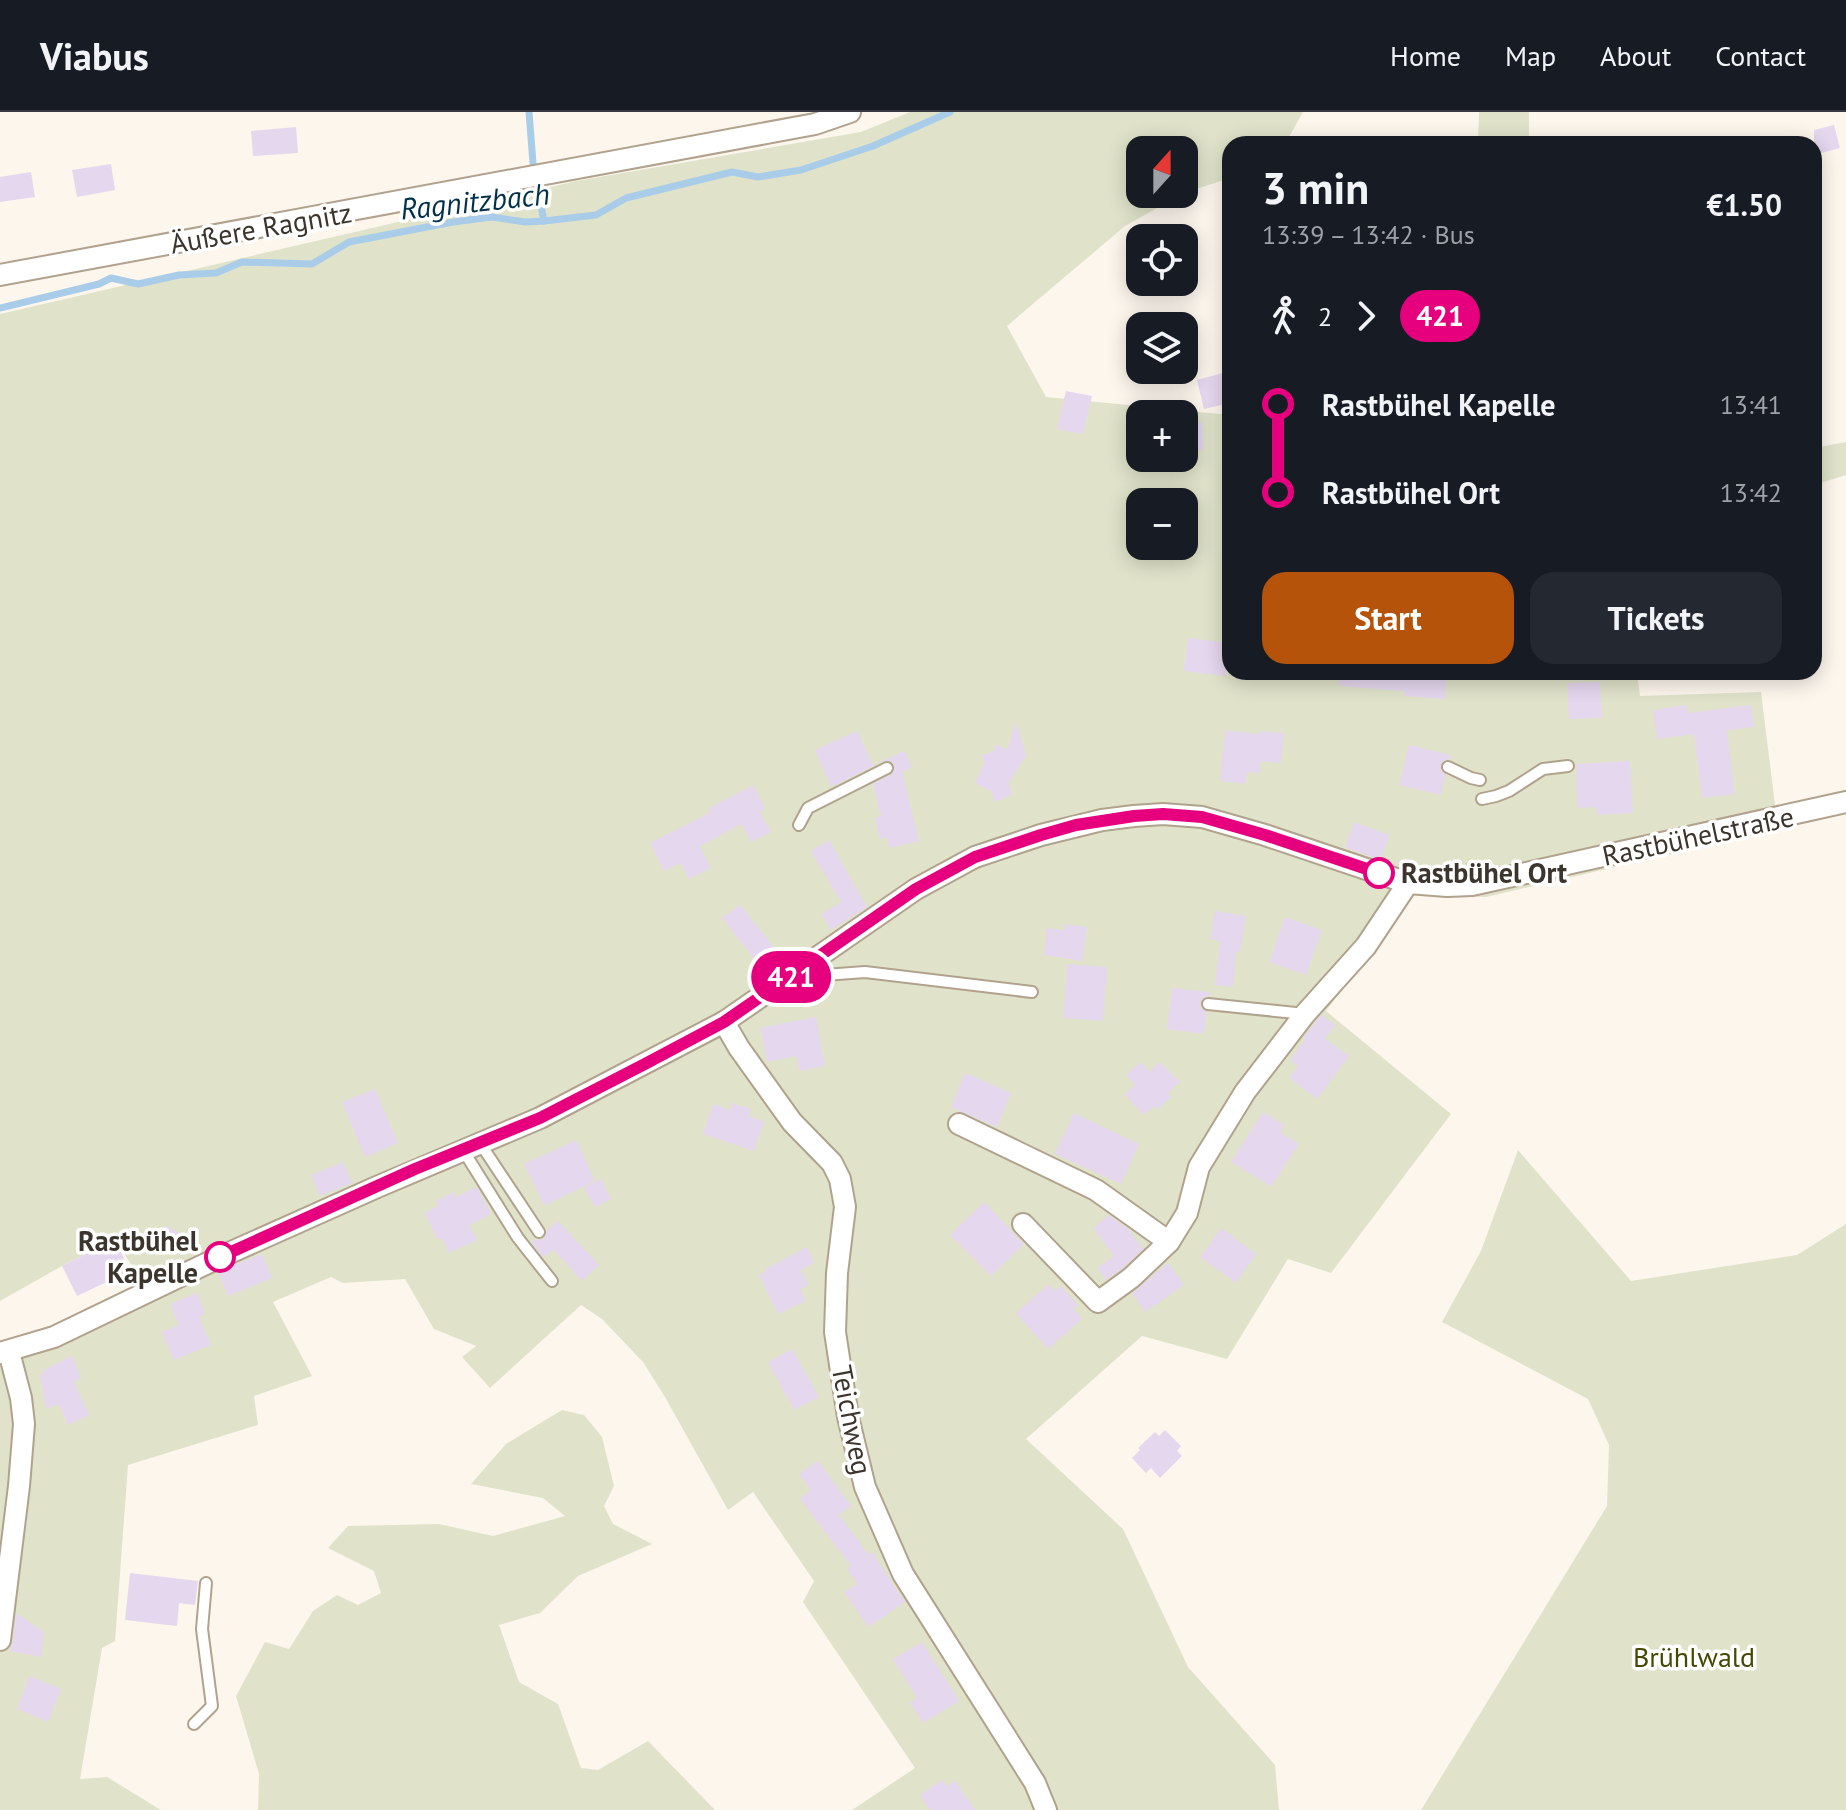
<!DOCTYPE html>
<html lang="en">
<head>
<meta charset="utf-8">
<style>
	body { margin:0; font-family:"PT Sans",sans-serif; background:#242831; color:#f1f3f6; height:100vh; display:flex; flex-direction:column; font-size:30px; white-space:nowrap }
	* { box-sizing:border-box; margin:0 }
	p { font-size:26px; color:#9ea1a6 }
	.icon { flex:none; width:44px; height:44px; fill:none; stroke:currentColor; stroke-width:2; stroke-linecap:round; stroke-linejoin:round }
	.map { position:relative; flex:1; overflow:hidden }
	.drawer { position:absolute; left:1222px; top:24px; width:600px; height:544px; display:flex; flex-direction:column; background:#171b24; border-radius:24px; box-shadow:0 4px 20px #0003 }
	.drawer>* { flex:none }
	.badge { padding:0 16px; border-radius:26px; font-size:28px; line-height:52px }
	.needle { width:52px; rotate:21deg }
	.buttons { position:absolute; left:1126px; top:24px; display:grid; gap:16px }
	.buttons a { display:grid; place-items:center; width:72px; height:72px; border-radius:16px; background:#171b24; box-shadow:0 4px 20px #0003; font-size:40px }
	.map>.badge { position:absolute; translate:-50% -50%; box-shadow:0 0 0 4px #fff }
	.legs { display:flex; align-items:center; gap:12px; height:88px; padding:0 40px; font-size:26px }
	.legs p { margin-inline-start:auto }
	.headline { display:flex; align-items:center; justify-content:space-between; height:136px; padding:0 40px }
	h1 { font-size:44px; font-weight:600; line-height:60px }
	.button { display:flex; gap:16px; margin-top:auto; padding:16px 40px }
	.button a { flex:1; height:92px; border-radius:24px; background:#b45309; color:#fff; font-size:32px; font-weight:600; line-height:92px; text-align:center }
	.button a+a { background:#242831; color:#f1f3f6 }
	ul { padding:0 40px; list-style:none }
	li { display:flex; align-items:center; gap:28px; height:88px; font-size:30px }
	li i { display:grid; place-items:center; width:12px; height:100%; margin:0 10px; background:currentColor }
	li i::after { content:''; width:20px; height:20px; margin:-10px; border:6px solid; border-radius:50%; background:#171b24 }
	li p { margin-inline-start:auto }
	li:first-child i { background:linear-gradient(#0000 50%,currentColor 0) }
	li:last-child i { background:linear-gradient(currentColor 50%,#0000 0) }
	header { display:flex; align-items:center; gap:48px; box-sizing:border-box; height:112px; padding:0 40px; background:#171b24; border-bottom:2px solid #363941 }
	header strong { font-size:38px }
	nav { display:flex; gap:44px; margin-inline-start:auto; font-size:28px }
	.map>svg:first-child { display:block }
	.green { fill:#e0e3ca; fill-rule:evenodd }
	.lines { fill:none; stroke-linecap:round; stroke-linejoin:round }
	.stream { stroke:#a9cce8; stroke-width:7 }
	.building { fill:#e5d7ee }
	.service-casing { stroke:#b1a28d; stroke-width:14 }
	.minor-casing { stroke:#b1a28d; stroke-width:24 }
	.service { stroke:#fff; stroke-width:10 }
	.minor { stroke:#fff; stroke-width:20 }
	.line-1-casing { stroke:#fff; stroke-width:18 }
	.line-1 { stroke:#e6007e; stroke-width:12 }
	.stop-1-dot { fill:#fff; stroke:#e6007e; stroke-width:4 }
	.labels { text-anchor:middle; stroke-width:7; stroke-linejoin:round; paint-order:stroke }
	.street-label { font-size:28px; fill:#3c352d; stroke:#fff }
	.stop-label { font-size:28px; font-weight:bold; fill:#3c352d; stroke:#fff; text-anchor:start }
	.park-label { font-size:28px; fill:#454904; stroke:#fff }
	.water-label { font-size:30px; font-style:italic; fill:#03304b; stroke:#fff }
</style>
</head>
<body>
<header>
<strong>Viabus</strong>
<nav><a>Home</a><a>Map</a><a>About</a><a>Contact</a></nav>
</header>
<div class="map">
<svg width="1846" height="1698" viewBox="0 0 1846 1698">
	<rect width="100%" height="100%" fill="#fcf6ed"/>
	<!-- green -->
	<g class="green">
		<path d="M910 0H1303L1285 32H1230V66L1184 81V38H1140V82H1182L1125 114 1007 214 1046 285 1220 302 1230 300V560H1637L1640 584 1761 580 1778 717 1486 785 1414 783 1326 899 1451 1002 1331 1161 1288 1147 1227 1247 1142 1224 1026 1327 1123 1417 1188 1555 1275 1653 1279 1698H852L915 1656 803 1490 814 1469 753 1380 728 1398 665 1285 643 1250 602 1207 581 1193 490 1276 462 1245 476 1234 434 1217 405 1167 343 1171 331 1165 273 1190 312 1264 254 1284 258 1313 128 1353 115 1529 102 1536 80 1667 107 1665 161 1698H0V1233L61 1210 142 1169 115 1128 62 1154 0 1189V202L576 69 861 20ZM1140 302H1184V346H1140ZM1140 390H1184V434H1140ZM737 916 537 1018 440 1059 525 1003Z"/>
		<polygon points="1479,0 1529,0 1529,32 1478,32"/>
		<polygon points="1846,330 1846,363 1814,373 1814,336"/>
		<polygon points="1518,1038 1631,1169 1797,1143 1846,1112 1846,1698 1421,1698 1607,1394 1609,1333 1588,1287 1442,1210 1481,1139"/>
		<polygon points="562,1298 584,1303 602,1325 614,1374 604,1394 613,1412 652,1432 578,1464 540,1501 499,1513 519,1570 558,1592 581,1656 598,1658 648,1629 715,1698 258,1698 259,1662 236,1584 265,1530 289,1537 313,1499 337,1483 358,1493 381,1481 374,1459 328,1436 348,1414 439,1412 493,1424 565,1404 543,1386 471,1372 506,1332"/>
	</g>
	<g class="lines">
		<!-- stream -->
		<g class="stream">
			<polyline points="529,0 533,51"/>
			<polyline points="538,78 544,109"/>
			<polyline points="0,196 99,172 111,166 138,172 179,163 216,161 242,150 312,152 349,130 453,110 492,105 525,110 544,109 596,103 626,86 732,60 758,65 801,58 873,34 950,0"/>
		</g>
	</g>
	<!-- building -->
	<g class="building">
		<polygon points="1834,13 1840,36 1814,43 1814,18"/>
		<polygon points="296,15 298,41 253,44 251,19"/>
		<polygon points="111,52 115,78 77,85 72,58"/>
		<polygon points="31,60 35,85 0,90 0,65"/>
		<polygon points="1230,259 1230,291 1204,297 1197,268"/>
		<polygon points="1066,279 1092,284 1083,322 1057,317"/>
		<polygon points="1202,311 1204,338 1184,339 1184,313"/>
		<polygon points="1188,526 1230,531 1226,564 1184,559"/>
		<polygon points="1340,560 1447,560 1445,587 1404,584 1404,579 1339,574"/>
		<polygon points="1600,570 1602,606 1569,607 1567,571"/>
		<polygon points="1686,593 1688,601 1751,593 1754,615 1727,618 1735,682 1702,686 1694,622 1657,627 1653,598"/>
		<polygon points="1016,610 1026,644 1009,670 1011,683 995,690 991,679 975,671 984,651 982,643 994,639 996,632 1007,638"/>
		<polygon points="1225,618 1260,622 1260,619 1284,621 1281,651 1261,649 1259,661 1247,660 1246,672 1220,669"/>
		<polygon points="857,619 873,653 905,639 912,655 902,660 919,729 889,736 887,725 880,727 875,706 881,704 873,672 893,661 894,653 891,649 883,649 831,675 815,638"/>
		<polygon points="1409,633 1451,643 1450,647 1444,648 1441,652 1441,659 1446,663 1441,683 1399,673"/>
		<polygon points="1630,649 1633,701 1597,703 1596,695 1577,696 1576,652"/>
		<polygon points="753,673 765,697 760,700 771,720 751,730 741,712 700,734 711,756 689,767 681,751 664,759 650,731 711,700 709,696"/>
		<polygon points="1354,710 1389,723 1380,748 1345,735"/>
		<polygon points="829,728 867,795 831,818 821,802 841,790 811,739"/>
		<polygon points="740,793 773,834 755,848 722,806"/>
		<polygon points="1215,799 1246,804 1240,840 1236,839 1233,875 1215,873 1220,829 1210,827"/>
		<polygon points="1285,805 1322,818 1306,863 1269,850"/>
		<polygon points="1065,812 1087,815 1082,849 1044,843 1047,816 1064,818"/>
		<polygon points="1067,852 1107,855 1103,909 1063,906"/>
		<polygon points="1172,876 1209,880 1209,884 1204,885 1200,890 1201,896 1207,900 1204,922 1167,917"/>
		<polygon points="1321,903 1335,913 1325,927 1349,944 1317,987 1289,966 1298,954 1290,948 1305,928 1303,926"/>
		<polygon points="816,905 825,954 799,959 796,944 767,950 760,916"/>
		<polygon points="1140,950 1149,960 1160,950 1180,970 1168,981 1171,985 1157,998 1154,994 1144,1003 1125,983 1135,973 1126,963"/>
		<polygon points="965,961 1011,981 997,1015 951,995"/>
		<polygon points="375,977 398,1031 365,1045 342,990"/>
		<polygon points="732,991 751,997 749,1004 764,1010 754,1039 703,1022 713,992 730,998"/>
		<polygon points="1263,1000 1284,1013 1280,1020 1299,1032 1271,1075 1231,1050"/>
		<polygon points="1074,1001 1139,1032 1121,1072 1055,1042"/>
		<polygon points="576,1028 595,1069 544,1094 524,1052"/>
		<polygon points="343,1050 352,1071 320,1084 311,1063"/>
		<polygon points="601,1067 611,1087 595,1095 584,1076"/>
		<polygon points="477,1075 491,1102 469,1113 477,1128 449,1141 442,1126 438,1128 424,1101 438,1094 436,1089 453,1080 456,1085"/>
		<polygon points="984,1090 1024,1132 991,1164 950,1123"/>
		<polygon points="1109,1103 1128,1117 1143,1137 1123,1156 1106,1168 1097,1156 1114,1144 1093,1116"/>
		<polygon points="558,1109 599,1153 582,1169 554,1138 543,1145 531,1130 535,1127 540,1128 544,1126 547,1118"/>
		<polygon points="164,1113 184,1123 186,1136 170,1143 163,1134"/>
		<polygon points="1221,1116 1256,1142 1236,1171 1200,1145"/>
		<polygon points="115,1128 130,1159 77,1184 62,1154"/>
		<polygon points="807,1135 814,1151 801,1158 809,1173 800,1177 806,1189 778,1202 759,1163 766,1159 765,1157"/>
		<polygon points="262,1142 272,1166 228,1184 218,1160"/>
		<polygon points="1168,1151 1184,1173 1145,1200 1132,1181"/>
		<polygon points="1049,1172 1054,1179 1061,1174 1078,1193 1073,1197 1082,1207 1048,1237 1016,1201"/>
		<polygon points="197,1181 205,1202 199,1205 211,1233 174,1248 162,1220 179,1213 170,1192"/>
		<polygon points="792,1237 819,1285 794,1298 768,1250"/>
		<polygon points="72,1244 81,1266 74,1270 89,1303 68,1313 59,1292 46,1297 40,1264 44,1258"/>
		<polygon points="1165,1318 1181,1334 1177,1339 1182,1344 1160,1366 1151,1356 1146,1361 1132,1346 1140,1338 1138,1336 1155,1320 1159,1324"/>
		<polygon points="818,1349 851,1394 839,1403 868,1442 872,1440 905,1490 868,1515 844,1480 857,1472 847,1457 851,1454 800,1387 811,1378 799,1362"/>
		<polygon points="130,1461 198,1469 195,1493 179,1491 177,1514 125,1508"/>
		<polygon points="16,1501 44,1520 41,1545 10,1539 13,1530"/>
		<polygon points="922,1530 959,1589 923,1611 910,1591 917,1586 893,1547"/>
		<polygon points="29,1564 61,1577 48,1610 17,1597"/>
		<polygon points="942,1668 946,1674 955,1669 975,1698 930,1698 920,1683"/>
	</g>
	<g class="lines">
		<defs>
			<g id="service">
				<polyline points="1448,655 1471,666 1480,668"/>
				<polyline points="1482,687 1496,684 1509,679 1543,657 1568,654"/>
				<polyline points="799,713 808,696 887,656"/>
				<polyline points="797,865 865,860 1032,880"/>
				<polyline points="1208,892 1305,902"/>
				<polyline points="480,1031 539,1120"/>
				<polyline points="463,1038 518,1126 552,1169"/>
				<polyline points="194,1612 212,1594 202,1517 206,1471"/>
			</g>
			<g id="minor">
				<polyline points="0,163 815,12 850,0"/>
				<polyline points="724,910 739,936 792,1010 832,1051 840,1067 845,1095 837,1161 835,1220 848,1305 865,1375 903,1462 1035,1671 1046,1698"/>
				<polyline points="959,1012 1096,1078 1169,1130 1187,1101 1199,1055 1245,980 1305,902 1366,834 1408,771"/>
				<polyline points="1023,1112 1098,1190 1131,1166 1169,1130"/>
				<polyline points="0,1241 54,1225 218,1146 377,1075 540,1006 724,910 916,777 975,745 1041,723 1102,708 1134,704 1163,702 1202,705 1265,723 1408,771 1447,774 1472,773 1846,690"/>
				<polyline points="0,1528 19,1374 24,1312 21,1286 9,1240"/>
			</g>
		</defs>
		<!-- service casing -->
		<use href="#service" class="service-casing"/>
		<!-- minor casing -->
		<use href="#minor" class="minor-casing"/>
		<!-- service -->
		<use href="#service" class="service"/>
		<!-- minor -->
		<use href="#minor" class="minor"/>
	</g>
	<g class="lines">
		<defs>
			<polyline id="line-1" points="220,1145 415,1057 540,1006 643,953 724,910 916,777 975,745 1041,723 1076,713 1134,704 1163,702 1202,705 1265,723 1379,761"/>
		</defs>
		<!-- line-1 casing -->
		<use href="#line-1" class="line-1-casing"/>
		<!-- line-1 -->
		<use href="#line-1" class="line-1"/>
	</g>
	<!-- markers -->
	<g class="stop-1-dot">
		<circle cx="1379" cy="761" r="14"/>
		<circle cx="220" cy="1145" r="14"/>
	</g>
	<g class="labels">
		<!-- street labels -->
		<g class="street-label">
			<text transform="translate(261 116) rotate(-10)" y="10">Äußere Ragnitz</text>
			<text transform="translate(1698 724) rotate(-12)" y="10">Rastbühelstraße</text>
			<text transform="translate(852 1308) rotate(79)" y="10">Teichweg</text>
		</g>
		<!-- stop labels -->
		<g class="stop-label">
			<text x="1401" y="771">Rastbühel Ort</text>
			<text x="198" y="1139" text-anchor="end">Rastbühel<tspan x="198" dy="32">Kapelle</tspan></text>
		</g>
		<!-- park labels -->
		<g class="park-label">
			<text x="1694" y="1555">Brühlwald</text>
		</g>
		<!-- water labels -->
		<g class="water-label">
			<text transform="translate(475 90) rotate(-6)" y="10">Ragnitzbach</text>
		</g>
	</g>
</svg>
<div class="buttons">
<a><svg class="needle" viewBox="-14 -14 28 28"><path d="M0-13l5 13h-10z" fill="#e53935"/><path d="M0 13l5-13h-10z" fill="#9ea1a6"/></svg></a>
<a><svg class="icon" aria-label="locate" viewBox="0 0 24 24"><circle cx="12" cy="12" r="6"/><path d="M12 2v4M12 18v4M2 12h4M18 12h4"/></svg></a>
<a><svg class="icon" aria-label="layers" viewBox="0 0 24 24"><path d="M12 4l9 5-9 5-9-5zM3 14l9 5 9-5"/></svg></a>
<a>+</a>
<a>−</a>
</div>
<b class="badge" style="left:791px;top:865px;background:#e6007e;color:#fff">421</b>
<section class="drawer">
<div class="headline"><div><h1>3 min</h1><p>13:39 – 13:42 · Bus</p></div><b>€1.50</b></div>
<div class="legs"><svg class="icon" aria-label="walk" viewBox="0 0 24 24"><circle cx="13" cy="4" r="2"/><path d="M13 8l-2 6 4 7M11 14l-3 7M7 12l3-4h3l4 4"/></svg>2<svg class="icon" aria-label="forward" viewBox="0 0 24 24"><path d="M9 5l7 7-7 7"/></svg><b class="badge" style="background:#e6007e;color:#fff">421</b></div>
<ul>
<li><i style="color:#e6007e"></i><b>Rastbühel Kapelle</b><p>13:41</p></li>
<li><i style="color:#e6007e"></i><b>Rastbühel Ort</b><p>13:42</p></li>
</ul>
<div class="button"><a>Start</a><a>Tickets</a></div>
</section>
</div>
</body>
</html>
